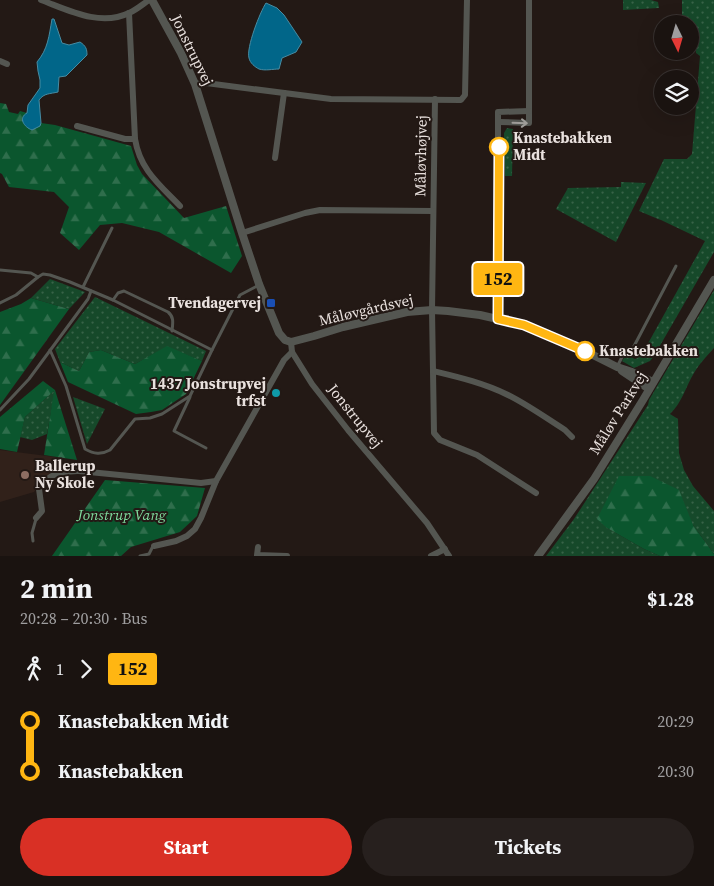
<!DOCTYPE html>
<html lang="en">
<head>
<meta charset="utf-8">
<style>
	body { margin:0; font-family:"Source Serif 4",serif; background:#27201e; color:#f1f3f6; height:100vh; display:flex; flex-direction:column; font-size:19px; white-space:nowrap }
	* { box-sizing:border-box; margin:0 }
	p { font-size:16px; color:#9f9e9f }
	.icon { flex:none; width:28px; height:28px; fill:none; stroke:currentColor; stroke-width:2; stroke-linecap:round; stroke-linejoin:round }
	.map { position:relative; height:556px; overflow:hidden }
	.details { display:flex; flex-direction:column; background:#1a1310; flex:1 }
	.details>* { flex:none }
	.badge { padding:0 10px; border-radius:4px; font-size:18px; line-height:32px }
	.needle { width:32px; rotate:175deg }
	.buttons { position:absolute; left:654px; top:15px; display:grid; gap:10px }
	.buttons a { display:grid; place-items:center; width:45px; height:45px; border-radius:50%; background:#1a1310; box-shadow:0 5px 20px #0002,0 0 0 1px #383230; font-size:25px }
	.map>.badge { position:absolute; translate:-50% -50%; box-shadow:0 0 0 2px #fff }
	.legs { display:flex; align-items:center; gap:8px; height:55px; padding:0 20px; font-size:16px }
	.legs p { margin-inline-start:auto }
	.overview { display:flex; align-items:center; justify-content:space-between; height:85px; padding:0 20px }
	h1 { font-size:28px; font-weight:700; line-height:38px }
	.primary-button { display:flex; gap:10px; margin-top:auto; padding:10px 20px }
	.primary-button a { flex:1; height:58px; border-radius:30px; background:#d93025; color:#fff; font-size:20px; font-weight:700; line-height:58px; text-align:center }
	.primary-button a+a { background:#27201e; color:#f1f3f6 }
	ul { padding:0 20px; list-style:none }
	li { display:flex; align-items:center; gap:18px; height:50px; font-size:19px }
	li i { display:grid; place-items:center; width:8px; height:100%; margin:0 6px; background:currentColor }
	li i::after { content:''; width:12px; height:12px; margin:-6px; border:4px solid; border-radius:50%; background:#1a1310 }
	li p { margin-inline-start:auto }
	li:first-child i { background:linear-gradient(#0000 50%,currentColor 0) }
	li:last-child i { background:linear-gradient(currentColor 50%,#0000 0) }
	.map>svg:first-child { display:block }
	.built { fill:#31211a }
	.grass { fill:url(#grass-dots) }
	.forest { fill:url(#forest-firs) }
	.water { fill:#016689; stroke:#478ba2 }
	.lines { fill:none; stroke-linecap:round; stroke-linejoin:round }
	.service { stroke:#545651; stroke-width:3 }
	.minor { stroke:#545651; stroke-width:6 }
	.tertiary { stroke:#545651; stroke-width:8 }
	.oneway { stroke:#9e9c98 }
	.line-1-casing { stroke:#fff; stroke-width:11 }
	.line-1 { stroke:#ffb612; stroke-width:8 }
	.stop-1-dot { fill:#fff; stroke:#ffb612; stroke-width:2.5 }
	.transit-dot { fill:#1a4fb4; stroke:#231915; stroke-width:2 }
	.culture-dot { fill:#0f9aa8; stroke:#231915; stroke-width:2 }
	.education-dot { fill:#8d6e63; stroke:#231915; stroke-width:2 }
	.labels { text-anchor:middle; stroke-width:4; stroke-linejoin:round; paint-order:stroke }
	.street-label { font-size:15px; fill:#e9e1de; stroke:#231915 }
	.stop-label { font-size:15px; font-weight:bold; fill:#e9e1de; stroke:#231915; text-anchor:start }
	.poi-label { font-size:15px; font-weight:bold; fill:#e9e1de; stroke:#231915; text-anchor:end }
	.park-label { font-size:15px; font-style:italic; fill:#7fdc9e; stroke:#231915 }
</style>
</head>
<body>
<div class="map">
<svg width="714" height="556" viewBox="0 0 714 556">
	<defs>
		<pattern id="grass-dots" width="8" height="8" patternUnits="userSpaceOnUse" patternTransform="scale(1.25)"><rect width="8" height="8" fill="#16492a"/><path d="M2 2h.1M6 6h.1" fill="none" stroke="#386348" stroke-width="1.8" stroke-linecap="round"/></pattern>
		<pattern id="forest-firs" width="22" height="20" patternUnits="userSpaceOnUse" patternTransform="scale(1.25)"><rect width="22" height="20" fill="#0b562e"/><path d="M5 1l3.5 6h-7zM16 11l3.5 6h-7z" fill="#2f6e4c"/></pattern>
	</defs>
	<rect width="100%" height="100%" fill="#231915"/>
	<!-- built -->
	<polygon class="built" points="0,450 63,458 56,470 42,480 34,492 0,502"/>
	<!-- grass -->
	<g class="grass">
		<polygon points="623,0 651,0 658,2 659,8 623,10"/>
		<polygon points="682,0 714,0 714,252 654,356 650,361 634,368 622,361 626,355 635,359 641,356 705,241 661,220 658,219 639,211 664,159 687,159 692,154 700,56 696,53 695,31 690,28 690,24 682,23"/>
		<polygon points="507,128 513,129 512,176 505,176 504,133"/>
		<polygon points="621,182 646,183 616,242 556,209 568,188 621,187"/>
		<polygon points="50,279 85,292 69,309 31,298"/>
		<path d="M714 290V348C707 356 699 364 694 373 686 386 682 403 670 414L678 419 679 453 684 470 693 486 714 511V554L693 525 607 528 644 549 660 556H546L574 519 648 405 649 400Z"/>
		<polygon points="95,297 206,351 202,361 167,347 135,364 101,350 89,352 79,371 60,362 55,349"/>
		<polygon points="55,390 47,434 32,440 20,437 25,417"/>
		<polygon points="73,397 105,409 87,444"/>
	</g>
	<!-- forest -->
	<g class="forest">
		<polygon points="0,103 6,104 9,112 18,114 20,111 27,113 39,126 41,123 55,125 131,146 137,165 142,174 184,218 226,206 242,256 231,273 159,232 122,223 100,225 79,250 60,233 69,207 54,192 9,187 2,174 0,173"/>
		<polygon points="31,298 69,309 0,405 0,312 21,304"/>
		<polygon points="167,346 202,361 186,394 162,410 151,412 136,414 68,382 60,362 79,371 89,352 101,350 135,364"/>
		<polygon points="43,381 55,390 77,460 44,455 54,391 25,417 17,452 0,449 0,417"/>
		<polygon points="619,476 650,476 679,490 693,525 714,554 714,556 660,556 644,549 607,528 597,519"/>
		<polygon points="105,480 205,488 197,516 180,532 131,547 121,556 52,556"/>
	</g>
	<!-- water -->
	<g class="water">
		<path d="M266 3 277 8 284 15 302 42 296 52 282 58 279 69C273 69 265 71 259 69 255 67 250 63 249 58 246 48 260 12 266 3Z"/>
		<path d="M52 19H54L62 43 69 45 80 42C86 46 87 49 87 55L66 76 59 77 58 92C50 94 44 93 39 100L41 123 40 126 32 130C24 127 18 118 27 113L28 105 40 88V80L38 71 37 62C48 49 49 36 52 19Z"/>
	</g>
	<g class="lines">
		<!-- service -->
		<g class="service">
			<polyline points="0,270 31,273 38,277"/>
			<polyline points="83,287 112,228"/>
			<path d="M113 300 118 293 124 291 168 312C174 317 173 322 172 331"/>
			<path d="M0 303 16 295 38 277 43 274 50 275 70 282 113 300 212 350 190 396 162 414 150 418 135 419 110 450C101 455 94 454 85 449L66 386 50 350"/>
			<polyline points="212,350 240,295 259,285"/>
			<polyline points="617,367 626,349 632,350 676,266"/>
			<polyline points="190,397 174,431 206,448"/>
			<polyline points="0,410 29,379 88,299 91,291"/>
			<polyline points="33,541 32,533 36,519"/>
			<polyline points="140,556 149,554 153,546"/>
		</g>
		<!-- minor -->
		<g class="minor">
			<path d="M41 0C68 10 100 27 129 13 136 10 143 4 149 0"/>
			<path d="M129 13 135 139C140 170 160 185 180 206"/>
			<polyline points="0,61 7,64"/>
			<polyline points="195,84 206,83 331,99 461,100 465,95 467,0"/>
			<polyline points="435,99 432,310 434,433 440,440 477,455 536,493"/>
			<polyline points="499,122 529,123 529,0"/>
			<polyline points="77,126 125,139 135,139"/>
			<polyline points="275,158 284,93"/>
			<polyline points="242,233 305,213 320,210 433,211"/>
			<polyline points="498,319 498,112 529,111"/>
			<polyline points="291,342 292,352 312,384 348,430 427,523 449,556"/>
			<path d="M433 371C458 377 484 383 508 395 528 405 546 418 565 430L572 437"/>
			<path d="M36 518 42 511 39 489C50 472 60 472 79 471L201 483 216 481"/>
			<polyline points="154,546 176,541 187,536 195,529 201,518 216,481 284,360 292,352"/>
			<polyline points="258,547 257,555 287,556"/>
			<polyline points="431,556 445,549"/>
		</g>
		<!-- tertiary -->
		<g class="tertiary">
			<polyline points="152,0 181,53 195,84 242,233 259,284 279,333 285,340 291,342 314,336 343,327 407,312 432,310 448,311 480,315 524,325 571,344 617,367 632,372 653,382"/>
			<polyline points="622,371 649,389"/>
			<polyline points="538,556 594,479 643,400 714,280"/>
		</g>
	</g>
	<!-- one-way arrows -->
	<defs><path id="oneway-shaft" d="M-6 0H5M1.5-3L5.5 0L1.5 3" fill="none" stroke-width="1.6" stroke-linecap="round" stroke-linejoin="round" transform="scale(1.25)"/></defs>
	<use class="oneway" href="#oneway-shaft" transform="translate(520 123) rotate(2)"/>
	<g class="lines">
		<defs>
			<polyline id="line-1" points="499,147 498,319 524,325 585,351"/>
		</defs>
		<!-- line-1 casing -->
		<use href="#line-1" class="line-1-casing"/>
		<!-- line-1 -->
		<use href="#line-1" class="line-1"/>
	</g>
	<!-- markers -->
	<g class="stop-1-dot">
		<circle cx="499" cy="147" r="9"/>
		<circle cx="585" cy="351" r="9"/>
	</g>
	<rect class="transit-dot" x="266" y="298" width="10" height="10" rx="2.5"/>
	<circle class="culture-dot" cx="276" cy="393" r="5"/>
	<circle class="education-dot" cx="25" cy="475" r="5"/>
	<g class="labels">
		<!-- street labels -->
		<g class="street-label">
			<text transform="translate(192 50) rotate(64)" y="5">Jonstrupvej</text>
			<text transform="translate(421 156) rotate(-89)" y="5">Måløvhøjvej</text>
			<text transform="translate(366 310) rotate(-13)" y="5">Måløvgårdsvej</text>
			<text transform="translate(618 413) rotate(-58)" y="5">Måløv Parkvej</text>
			<text transform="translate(355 416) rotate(51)" y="5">Jonstrupvej</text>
		</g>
		<!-- stop labels -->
		<g class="stop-label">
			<text x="513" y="143">Knastebakken<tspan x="513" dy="17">Midt</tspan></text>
			<text x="599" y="356">Knastebakken</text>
		</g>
		<!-- poi labels -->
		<g class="poi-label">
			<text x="261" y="308">Tvendagervej</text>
			<text x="266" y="389">1437 Jonstrupvej<tspan x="266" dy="17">trfst</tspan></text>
			<text x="35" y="471" text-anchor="start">Ballerup<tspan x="35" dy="17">Ny Skole</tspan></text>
		</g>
		<!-- park labels -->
		<g class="park-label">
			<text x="122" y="520">Jonstrup Vang</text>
		</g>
	</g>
</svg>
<div class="buttons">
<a><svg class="needle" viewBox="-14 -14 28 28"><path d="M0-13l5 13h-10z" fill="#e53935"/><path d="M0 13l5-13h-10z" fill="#9f9e9f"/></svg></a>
<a><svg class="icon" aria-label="layers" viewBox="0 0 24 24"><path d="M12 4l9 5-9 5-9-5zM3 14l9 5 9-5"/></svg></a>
</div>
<b class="badge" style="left:498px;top:279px;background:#ffb612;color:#111">152</b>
</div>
<section class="details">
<div class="overview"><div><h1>2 min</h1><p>20:28 – 20:30 · Bus</p></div><b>$1.28</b></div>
<div class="legs"><svg class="icon" aria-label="walk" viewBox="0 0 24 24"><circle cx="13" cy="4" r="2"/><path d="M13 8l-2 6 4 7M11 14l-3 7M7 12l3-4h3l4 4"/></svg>1<svg class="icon" aria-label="forward" viewBox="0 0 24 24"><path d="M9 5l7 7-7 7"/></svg><b class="badge" style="background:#ffb612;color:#111">152</b></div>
<ul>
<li><i style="color:#ffb612"></i><b>Knastebakken Midt</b><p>20:29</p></li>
<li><i style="color:#ffb612"></i><b>Knastebakken</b><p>20:30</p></li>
</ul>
<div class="primary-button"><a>Start</a><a>Tickets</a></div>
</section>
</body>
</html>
